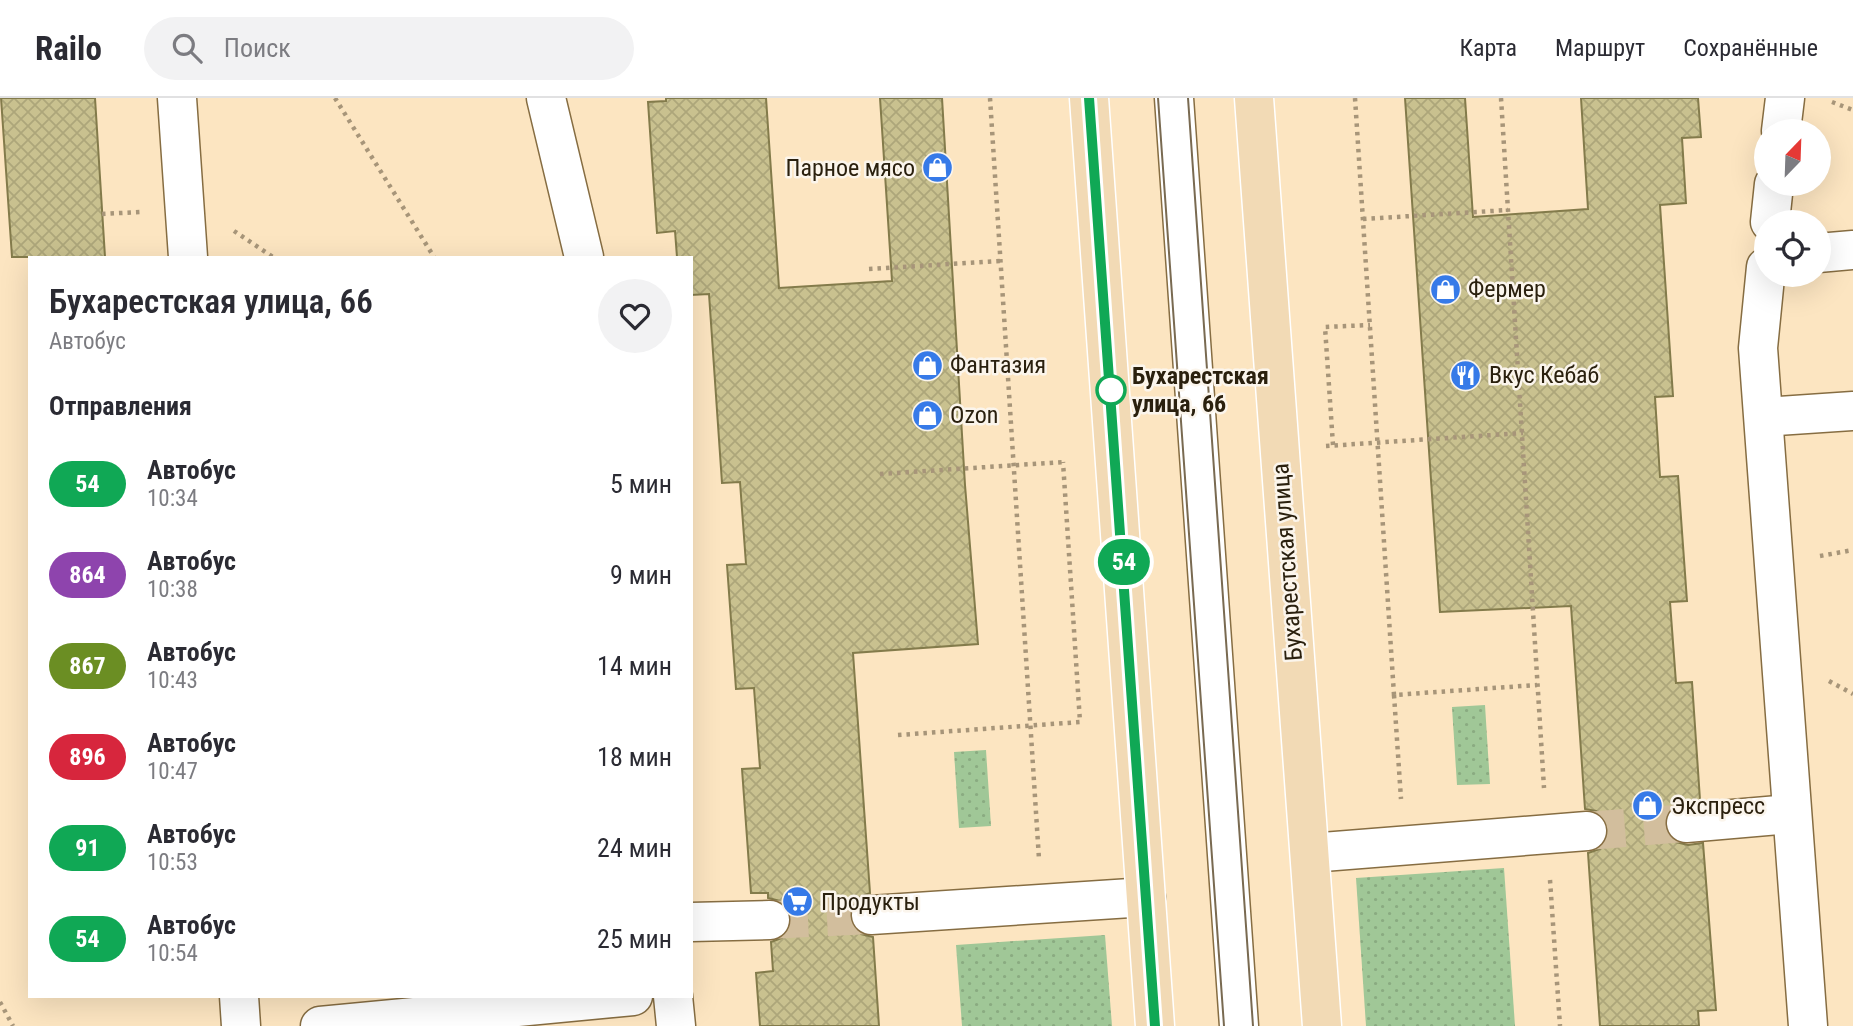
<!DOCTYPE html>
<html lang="ru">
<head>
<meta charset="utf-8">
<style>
	body { margin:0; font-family:"Roboto Condensed",sans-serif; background:#f2f2f3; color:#2b2b33; height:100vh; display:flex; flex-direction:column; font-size:26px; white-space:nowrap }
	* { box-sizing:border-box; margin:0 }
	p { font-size:23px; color:#7c7c81 }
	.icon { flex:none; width:38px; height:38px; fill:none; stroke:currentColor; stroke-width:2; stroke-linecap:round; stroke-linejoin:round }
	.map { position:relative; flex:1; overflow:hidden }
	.sheet { position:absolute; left:28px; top:158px; width:665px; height:742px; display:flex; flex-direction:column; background:#fff; border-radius:0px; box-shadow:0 7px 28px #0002 }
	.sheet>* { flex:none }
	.badge { padding:0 14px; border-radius:23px; font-size:24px; line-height:46px }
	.needle { width:46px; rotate:23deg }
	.controls { position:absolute; left:1754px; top:21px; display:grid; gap:14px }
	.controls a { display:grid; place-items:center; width:77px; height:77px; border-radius:50%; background:#fff; box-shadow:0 7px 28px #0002; font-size:35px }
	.map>.badge { position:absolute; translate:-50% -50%; box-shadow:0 0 0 4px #fff }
	h2 { padding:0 21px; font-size:26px; line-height:63px }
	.round { display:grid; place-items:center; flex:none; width:74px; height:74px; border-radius:37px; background:#f2f2f3 }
	.overview { display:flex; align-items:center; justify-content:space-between; height:119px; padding:0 21px }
	h1 { font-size:33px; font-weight:600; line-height:52px }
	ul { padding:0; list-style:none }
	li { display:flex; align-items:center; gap:21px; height:91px; padding:0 21px }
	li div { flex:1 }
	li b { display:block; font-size:26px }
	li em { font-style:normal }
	li .badge { min-width:77px; font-weight:700; text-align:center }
	header { display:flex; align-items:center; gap:42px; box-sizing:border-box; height:98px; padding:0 35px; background:#fff; border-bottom:2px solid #e1e1e2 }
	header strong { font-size:33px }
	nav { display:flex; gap:38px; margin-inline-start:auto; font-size:24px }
	.search { width:490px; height:63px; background:#f2f2f3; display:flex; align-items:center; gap:18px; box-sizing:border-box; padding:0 24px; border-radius:38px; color:#7c7c81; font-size:26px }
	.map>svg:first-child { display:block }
	.grass { fill:url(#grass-dots) }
	.building { fill:url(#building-cross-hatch); stroke:#837b4b; stroke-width:2 }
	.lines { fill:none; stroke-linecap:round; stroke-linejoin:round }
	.minor-tunnel { stroke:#d2be9d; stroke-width:38; stroke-dasharray:38 19; stroke-linecap:butt }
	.minor-casing { stroke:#866d42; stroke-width:41 }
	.major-casing { stroke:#fff; stroke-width:41 }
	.path { stroke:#a79579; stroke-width:4.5; stroke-dasharray:3.5 5; stroke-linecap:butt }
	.minor { stroke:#fff; stroke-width:38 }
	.major { stroke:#f2dab5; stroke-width:38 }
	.tram { stroke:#796a51; stroke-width:2 }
	.line-casing { stroke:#fff; stroke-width:16 }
	.line { stroke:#10a855; stroke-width:10 }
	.stop-dot { fill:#fff; stroke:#10a855; stroke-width:3.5 }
	.labels { text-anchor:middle; stroke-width:5; stroke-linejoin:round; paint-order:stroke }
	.poi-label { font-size:24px; fill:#2a200e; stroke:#fbf5ec; text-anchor:start }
	.stop-label { font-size:24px; font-weight:bold; fill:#2a200e; stroke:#fbf5ec; text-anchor:start }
	.street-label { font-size:24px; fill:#2a200e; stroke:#fbf5ec }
</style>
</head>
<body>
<header>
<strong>Railo</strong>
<div class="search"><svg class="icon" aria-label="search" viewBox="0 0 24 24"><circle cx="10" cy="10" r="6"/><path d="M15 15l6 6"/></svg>Поиск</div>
<nav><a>Карта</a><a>Маршрут</a><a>Сохранённые</a></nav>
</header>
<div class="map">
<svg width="1853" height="928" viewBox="0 0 1853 928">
	<defs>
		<pattern id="grass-dots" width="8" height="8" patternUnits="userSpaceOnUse" patternTransform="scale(1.75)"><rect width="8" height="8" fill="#a0c797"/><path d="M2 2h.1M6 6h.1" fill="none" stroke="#8aab81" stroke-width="1.8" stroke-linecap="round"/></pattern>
		<pattern id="building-cross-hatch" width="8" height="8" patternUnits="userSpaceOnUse" patternTransform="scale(1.75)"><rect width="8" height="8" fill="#c9c18f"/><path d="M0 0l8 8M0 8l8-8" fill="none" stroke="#ada67a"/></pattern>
	</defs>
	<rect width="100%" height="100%" fill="#fce5c1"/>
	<!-- grass -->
	<g class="grass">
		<polygon points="1485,607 1490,686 1457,687 1452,609"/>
		<polygon points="986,652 991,728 959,730 954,654"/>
		<polygon points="1504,770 1515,928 1366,928 1356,780"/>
		<polygon points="1105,837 1112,928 962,928 956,847"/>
	</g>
	<!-- building -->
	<g class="building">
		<polygon points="1,0 95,0 105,159 12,159"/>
		<polygon points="666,0 766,0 779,190 892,183 880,0 942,0 965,387 978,546 853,555 870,795 859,799 852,807 849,819 853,830 861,836 873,839 879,928 760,928 756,875 773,873 771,844 782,840 789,833 792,821 788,810 780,803 768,800 768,795 751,795 742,671 760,670 754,590 736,591 727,467 746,466 740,384 722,385 709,196 691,197 691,159 677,159 675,133 657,135 648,4 666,3"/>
		<polygon points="1405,0 1465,0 1473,119 1588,111 1581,0 1698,0 1701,39 1682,40 1686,105 1660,107 1673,298 1655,299 1660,379 1678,378 1687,503 1670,504 1676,585 1692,584 1700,702 1674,707 1667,715 1664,726 1668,737 1676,744 1688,747 1703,745 1716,912 1698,913 1699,928 1600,928 1588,755 1600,751 1606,743 1609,732 1605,720 1596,713 1585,711 1571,508 1440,514"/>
	</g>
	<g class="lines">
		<!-- minor-tunnel -->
		<g class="minor-tunnel">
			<polyline points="1587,733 1686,725"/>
			<polyline points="770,822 871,817"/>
		</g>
		<defs>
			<g id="minor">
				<polyline points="177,0 188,159"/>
				<polyline points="546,0 584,159"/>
				<polyline points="1174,0 1239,928"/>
				<polyline points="1781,33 1785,0"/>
				<polyline points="1770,124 1774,86"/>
				<polyline points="1818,155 1853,152"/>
				<polyline points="1766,169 1758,250 1808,928"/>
				<polyline points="1764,319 1853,313"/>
				<polyline points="1686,725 1791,716"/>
				<polyline points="1310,755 1587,733"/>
				<polyline points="871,817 1146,799"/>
				<polyline points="691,824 770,822"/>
				<polyline points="239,898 241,928"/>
				<polyline points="673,898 676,928"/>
				<polyline points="320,928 633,898"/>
			</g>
			<g id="major">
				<polyline points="1089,0 1155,928"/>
				<polyline points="1254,0 1322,928"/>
			</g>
		</defs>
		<!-- minor casing -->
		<use href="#minor" class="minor-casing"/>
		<!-- major casing -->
		<use href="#major" class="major-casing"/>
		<!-- path -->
		<g class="path">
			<polyline points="335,0 434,159"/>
			<polyline points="990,0 1039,761"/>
			<polyline points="1355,0 1394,597 1537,587"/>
			<polyline points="1501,0 1544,690"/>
			<polyline points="1832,4 1853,12"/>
			<polyline points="102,116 140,114"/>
			<polyline points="1363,121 1508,112"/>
			<polyline points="234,133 273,159"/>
			<polyline points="869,171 1000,163"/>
			<polyline points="1333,347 1325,229 1370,227"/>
			<polyline points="1326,348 1523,335"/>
			<polyline points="880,376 1064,364"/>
			<polyline points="1820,458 1853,452"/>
			<polyline points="1829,583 1853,596"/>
			<polyline points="1394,597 1401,701"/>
			<polyline points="898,637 1080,624 1063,364"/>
			<polyline points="1550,782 1560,928"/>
			<polyline points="0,904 13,928"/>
		</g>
		<!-- minor -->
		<use href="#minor" class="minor"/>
		<!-- major -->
		<use href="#major" class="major"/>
		<!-- tram -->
		<g class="tram">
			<polyline points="1158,0 1224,928"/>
			<polyline points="1188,0 1253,928"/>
		</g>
	</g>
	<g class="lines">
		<defs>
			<polyline id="line" points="1089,0 1155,928"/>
		</defs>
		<!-- line casing -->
		<use href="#line" class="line-casing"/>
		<!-- line -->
		<use href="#line" class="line"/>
	</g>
	<!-- icons -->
	<defs>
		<symbol id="shop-disc" viewBox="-11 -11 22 22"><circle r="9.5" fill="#367ae8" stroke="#fbf5ec"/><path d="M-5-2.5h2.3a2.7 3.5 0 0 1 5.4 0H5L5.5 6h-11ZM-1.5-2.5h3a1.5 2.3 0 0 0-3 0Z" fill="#fff"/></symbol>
		<symbol id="restaurant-disc" viewBox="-11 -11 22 22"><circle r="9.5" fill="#367ae8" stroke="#fbf5ec"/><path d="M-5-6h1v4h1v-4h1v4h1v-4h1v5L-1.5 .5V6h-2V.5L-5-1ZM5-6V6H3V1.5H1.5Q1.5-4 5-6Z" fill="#fff"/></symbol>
		<symbol id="supermarket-disc" viewBox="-11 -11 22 22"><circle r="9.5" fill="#367ae8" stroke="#fbf5ec"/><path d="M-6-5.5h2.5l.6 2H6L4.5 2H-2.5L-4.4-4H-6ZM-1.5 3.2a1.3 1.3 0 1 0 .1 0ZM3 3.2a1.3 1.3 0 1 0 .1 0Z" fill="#fff"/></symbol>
	</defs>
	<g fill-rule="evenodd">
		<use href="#shop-disc" x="920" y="52" width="35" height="35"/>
		<use href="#shop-disc" x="1428" y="174" width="35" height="35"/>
		<use href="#shop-disc" x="910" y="250" width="35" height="35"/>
		<use href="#restaurant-disc" x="1448" y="260" width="35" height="35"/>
		<use href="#shop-disc" x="910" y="300" width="35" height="35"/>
		<use href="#shop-disc" x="1630" y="690" width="35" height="35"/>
		<use href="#supermarket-disc" x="780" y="786" width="35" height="35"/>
	</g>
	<!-- markers -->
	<circle class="stop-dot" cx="1111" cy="292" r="14"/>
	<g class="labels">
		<!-- poi labels -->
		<g class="poi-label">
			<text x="915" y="78" text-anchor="end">Парное мясо</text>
			<text x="1468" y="199">Фермер</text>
			<text x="950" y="275">Фантазия</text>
			<text x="1489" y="285">Вкус Кебаб</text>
			<text x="950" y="325">Ozon</text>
			<text x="1671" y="716">Экспресс</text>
			<text x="821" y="812">Продукты</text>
		</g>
		<!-- stop labels -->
		<g class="stop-label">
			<text x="1132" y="286">Бухарестская<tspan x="1132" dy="28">улица, 66</tspan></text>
		</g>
		<!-- street labels -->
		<g class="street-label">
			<text transform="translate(1287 464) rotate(-94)" y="8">Бухарестская улица</text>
		</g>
	</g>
</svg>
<div class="controls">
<a><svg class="needle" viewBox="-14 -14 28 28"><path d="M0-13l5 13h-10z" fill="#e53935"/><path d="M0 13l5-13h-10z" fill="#7c7c81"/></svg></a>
<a><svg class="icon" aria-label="locate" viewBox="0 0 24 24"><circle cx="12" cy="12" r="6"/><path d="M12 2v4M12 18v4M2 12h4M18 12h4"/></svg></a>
</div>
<b class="badge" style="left:1124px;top:464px;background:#10a855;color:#fff">54</b>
<section class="sheet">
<div class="overview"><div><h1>Бухарестская улица, 66</h1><p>Автобус</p></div><a class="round"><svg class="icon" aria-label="heart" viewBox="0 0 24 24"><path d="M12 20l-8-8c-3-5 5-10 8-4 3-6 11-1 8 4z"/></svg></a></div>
<h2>Отправления</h2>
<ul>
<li><span class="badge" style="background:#10a855;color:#fff">54</span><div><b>Автобус</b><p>10:34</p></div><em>5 мин</em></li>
<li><span class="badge" style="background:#8e44ad;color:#fff">864</span><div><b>Автобус</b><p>10:38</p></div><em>9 мин</em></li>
<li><span class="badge" style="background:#6b8e23;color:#fff">867</span><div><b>Автобус</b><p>10:43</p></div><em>14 мин</em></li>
<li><span class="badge" style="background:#d7263d;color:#fff">896</span><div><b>Автобус</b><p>10:47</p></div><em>18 мин</em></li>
<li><span class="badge" style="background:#10a855;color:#fff">91</span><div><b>Автобус</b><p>10:53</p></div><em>24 мин</em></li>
<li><span class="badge" style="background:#10a855;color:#fff">54</span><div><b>Автобус</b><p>10:54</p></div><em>25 мин</em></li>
</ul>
</section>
</div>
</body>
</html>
